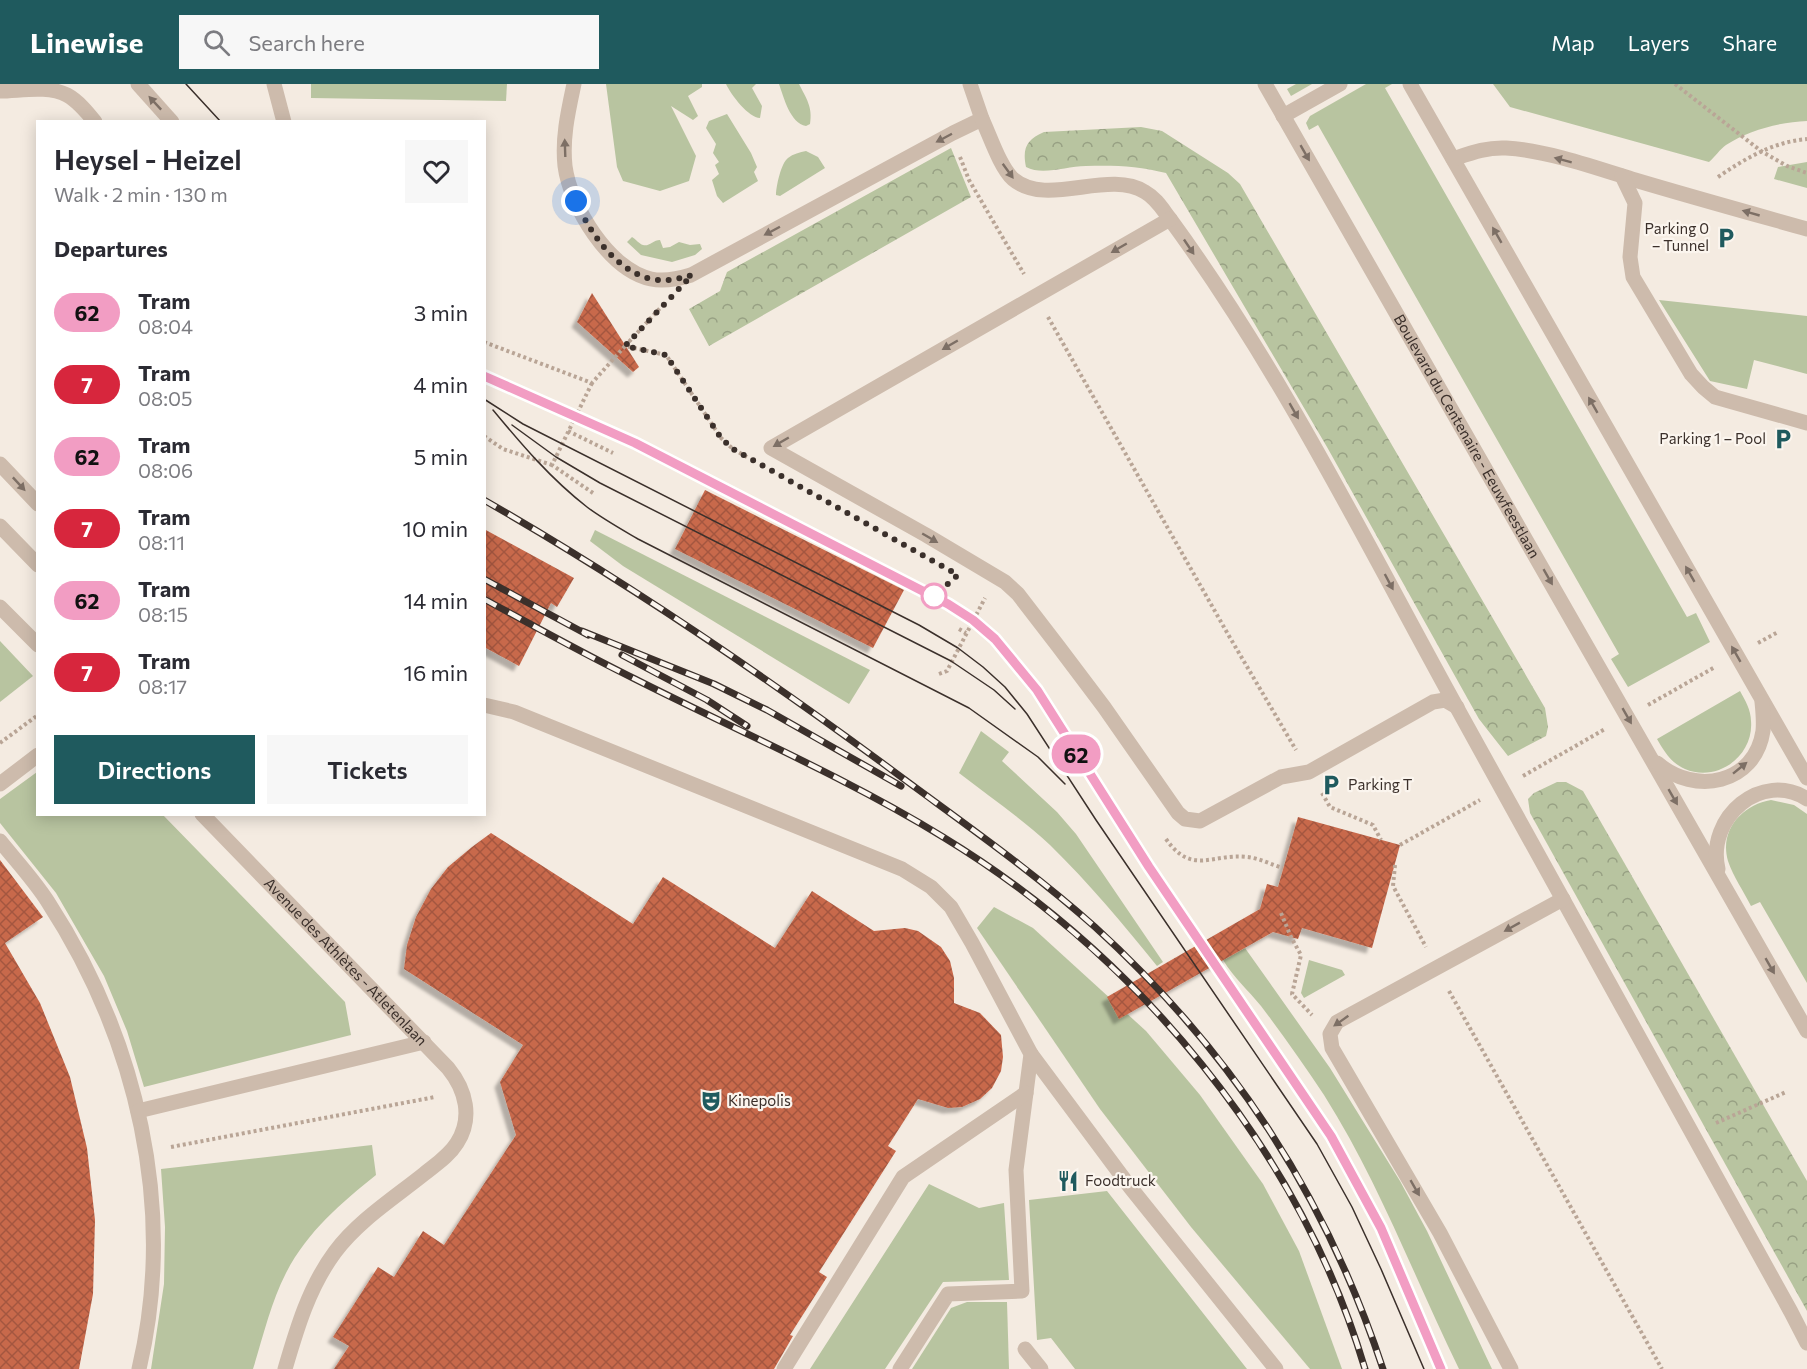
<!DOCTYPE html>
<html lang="en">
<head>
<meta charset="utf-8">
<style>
	body { margin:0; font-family:Commissioner,sans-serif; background:#f7f7f7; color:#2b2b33; height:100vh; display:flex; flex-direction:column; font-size:22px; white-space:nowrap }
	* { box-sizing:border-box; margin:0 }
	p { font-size:20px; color:#7c7c81 }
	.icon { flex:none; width:33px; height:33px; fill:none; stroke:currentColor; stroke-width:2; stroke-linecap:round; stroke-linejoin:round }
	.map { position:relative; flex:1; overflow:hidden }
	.details { position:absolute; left:36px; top:36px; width:450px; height:696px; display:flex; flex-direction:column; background:#fff; border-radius:0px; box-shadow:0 3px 15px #0003 }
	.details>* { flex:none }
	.badge { padding:0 12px; border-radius:20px; font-size:21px; line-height:39px }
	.you { position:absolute; width:30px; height:30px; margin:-15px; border:4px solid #fff; border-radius:50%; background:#1a73e8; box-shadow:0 0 0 9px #1a73e833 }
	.map>.badge { position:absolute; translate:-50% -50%; box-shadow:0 0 0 3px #fff }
	h2 { padding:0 18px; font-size:22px; line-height:54px }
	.round { display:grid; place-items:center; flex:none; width:63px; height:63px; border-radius:0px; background:#f7f7f7 }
	.headline { display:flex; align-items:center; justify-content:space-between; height:102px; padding:0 18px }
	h1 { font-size:28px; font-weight:600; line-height:45px }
	.cta { display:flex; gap:12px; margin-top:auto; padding:12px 18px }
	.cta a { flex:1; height:69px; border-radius:0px; background:#1f5a5e; color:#fff; font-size:24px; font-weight:600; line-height:69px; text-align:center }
	.cta a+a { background:#f7f7f7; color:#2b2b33 }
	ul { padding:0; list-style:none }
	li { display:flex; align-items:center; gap:18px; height:72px; padding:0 18px }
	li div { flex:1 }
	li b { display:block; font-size:22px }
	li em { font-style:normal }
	li .badge { min-width:66px; font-weight:700; text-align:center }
	header { display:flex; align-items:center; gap:36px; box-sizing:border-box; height:84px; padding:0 30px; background:#1f5a5e; color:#fff }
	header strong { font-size:28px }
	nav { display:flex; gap:33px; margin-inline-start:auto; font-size:21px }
	.search { width:420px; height:54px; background:#f7f7f7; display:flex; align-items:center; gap:15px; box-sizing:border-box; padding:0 21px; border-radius:0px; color:#7c7c81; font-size:22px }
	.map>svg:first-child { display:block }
	.grass { fill:#b8c4a0 }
	.forest { fill:url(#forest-crowns) }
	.building { fill:url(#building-cross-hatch); filter:url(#shadow) }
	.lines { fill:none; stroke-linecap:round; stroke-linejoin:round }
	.path { stroke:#b9a596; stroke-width:4; stroke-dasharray:3 3; stroke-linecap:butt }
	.minor { stroke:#cdbbac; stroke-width:15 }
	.tram { stroke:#3b302b; stroke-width:1.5 }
	.rail-casing { stroke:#3b302b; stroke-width:7 }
	.rail { stroke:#fbf5ee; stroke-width:4.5; stroke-dasharray:14; stroke-linecap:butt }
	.oneway { fill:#7d6f65 }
	.line-casing { stroke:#fff; stroke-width:14 }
	.line { stroke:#f29dc3; stroke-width:9 }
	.walk { stroke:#3b302b; stroke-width:6; stroke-dasharray:0 10.8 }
	.stop-dot { fill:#fff; stroke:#f29dc3; stroke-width:3 }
	.labels { text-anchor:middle; stroke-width:4.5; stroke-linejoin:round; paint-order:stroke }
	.poi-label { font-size:15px; fill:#3b302b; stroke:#fbf5ee; text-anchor:start }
	.street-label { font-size:15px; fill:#3b302b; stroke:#fbf5ee }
</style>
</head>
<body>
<header>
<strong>Linewise</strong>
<div class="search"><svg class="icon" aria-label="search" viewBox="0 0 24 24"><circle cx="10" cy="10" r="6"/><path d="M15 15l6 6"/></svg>Search here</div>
<nav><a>Map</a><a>Layers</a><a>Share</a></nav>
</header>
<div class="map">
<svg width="1807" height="1285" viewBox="0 0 1807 1285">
	<defs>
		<pattern id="forest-crowns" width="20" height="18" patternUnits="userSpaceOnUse" patternTransform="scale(1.5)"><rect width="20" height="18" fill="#b8c4a0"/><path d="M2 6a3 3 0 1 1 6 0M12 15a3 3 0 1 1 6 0" fill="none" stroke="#97a083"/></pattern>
		<pattern id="building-cross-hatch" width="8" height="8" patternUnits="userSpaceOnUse" patternTransform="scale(1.5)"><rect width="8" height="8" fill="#c8694b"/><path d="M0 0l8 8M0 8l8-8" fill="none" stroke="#a4573f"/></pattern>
		<filter id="shadow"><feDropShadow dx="-5.5" dy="5.5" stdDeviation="1.5" flood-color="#0004"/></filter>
	</defs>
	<rect width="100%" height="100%" fill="#f4ebe1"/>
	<!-- grass -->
	<g class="grass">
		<polygon points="311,0 507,0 506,17 311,14"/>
		<polygon points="606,0 702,0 702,3 688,12 698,32 693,36 671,22 696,72 689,97 660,107 623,97 617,83"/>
		<path d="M726 0H756L752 4 762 22 760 34C749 34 731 11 726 0Z"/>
		<path d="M779 0H799C806 14 813 23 810 40L806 42C790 39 784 14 779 0Z"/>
		<polygon points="1296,0 1312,0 1291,12 1287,5"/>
		<polygon points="1366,0 1392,0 1385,4 1687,533 1696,529 1710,558 1628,603 1611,575 1619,570 1318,41 1309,46 1306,39 1310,32"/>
		<path d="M1493 0H1807V37C1780 38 1749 46 1726 61 1720 65 1715 73 1709 78L1510 23Z"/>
		<polygon points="727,30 751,69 757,83 754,88 758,97 723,119 717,112 712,96 719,90 715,81 719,78 713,69 716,60 706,44 709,37"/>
		<path d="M806 67 818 73 825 84 780 112 776 111C776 103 781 79 788 74 793 70 800 68 806 67Z"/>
		<polygon points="1807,78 1807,104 1774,95 1778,83"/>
		<path d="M632 153C636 155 639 160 643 161 649 163 653 156 660 156L663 164 670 163 679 158 690 161 700 160 702 165 695 171 672 178 641 171 627 158Z"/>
		<polygon points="1659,216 1807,232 1807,290 1754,276 1747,305 1710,297"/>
		<polygon points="595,446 870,586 849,620 623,482 590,457"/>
		<polygon points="0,557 33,592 0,618"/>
		<path d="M1740 607C1745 616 1751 626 1751 637 1754 672 1717 699 1685 685 1671 679 1664 667 1657 655Z"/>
		<path d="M981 647 1009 668 1002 677 1057 728 1076 750 1163 878 1157 882C1123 840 1089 799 1050 761 1022 735 990 713 959 689Z"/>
		<polygon points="37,688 38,730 163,731 345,918 351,951 144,1003 127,947 104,892 56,809 0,739 0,715"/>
		<path d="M1771 716 1794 721 1807 730V899L1760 818 1751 822C1744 808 1733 792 1728 777 1719 746 1742 721 1771 716Z"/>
		<polygon points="994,823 1033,844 1146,947 1200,1011 1263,1100 1299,1167 1342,1285 1310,1285 1191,1143 1100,1025 977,844"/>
		<path d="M1245 864 1330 984 1400 1097 1427 1147 1492 1285H1459C1414 1193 1379 1098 1324 1011 1304 981 1283 951 1261 922 1248 906 1234 894 1223 876Z"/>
		<polygon points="1309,876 1342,886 1345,891 1304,914 1301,909"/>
		<path d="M372 1061 376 1091C341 1119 307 1148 286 1189 271 1218 263 1253 253 1285H151L164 1200 165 1143 161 1085Z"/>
		<polygon points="929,1100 979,1124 1004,1119 1009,1196 943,1198 885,1285 810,1285"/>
		<polygon points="1107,1107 1247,1285 1075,1285 1051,1254 1037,1256 1029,1116"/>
		<polygon points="967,1218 1007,1218 1009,1285 912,1285 951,1224"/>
	</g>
	<!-- forest -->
	<g class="forest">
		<path d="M1141 43 1162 47 1228 89 1240 100 1545 624 1548 643 1546 652 1508 672 1479 635 1327 363 1166 89C1138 82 1114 81 1086 82 1066 82 1043 92 1026 83 1022 64 1027 55 1044 48Z"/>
		<polygon points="951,64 971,113 709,262 689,225 720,207 727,188"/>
		<polygon points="1557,698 1566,698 1583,707 1807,1097 1807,1227 1530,729 1528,715 1534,709"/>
	</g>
	<!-- building -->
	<g class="building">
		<polygon points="592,209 639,283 633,288 577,238"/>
		<polygon points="705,406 904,506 873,564 675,465"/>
		<polygon points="484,445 574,494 557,523 551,519 519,582 484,563"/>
		<polygon points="1298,733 1400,761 1372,864 1302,844 1298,855 1273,848 1119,935 1107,913 1260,825 1267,800 1278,803"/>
		<polygon points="491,749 633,840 663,793 775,864 812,807 874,847 905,844 918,847 941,863 950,877 954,894 954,919 980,929 1001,951 1003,973 1001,987 992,1004 980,1015 962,1023 948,1024 918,1015 888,1062 896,1067 819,1188 827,1193 790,1251 793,1252 774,1285 334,1285 349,1262 333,1253 378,1183 394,1193 423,1147 444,1161 516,1051 500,998 523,961 404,885 407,861 416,833 431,805 448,783 472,763"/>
		<polygon points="0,776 43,833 5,859 40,919 70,993 87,1064 95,1136 93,1210 79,1285 0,1285"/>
	</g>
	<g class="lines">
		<!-- path -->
		<g class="path">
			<polyline points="1675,0 1761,67 1787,82 1807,89"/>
			<polyline points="960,73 969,96 1024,190"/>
			<path d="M1718 93C1746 74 1773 58 1807 55"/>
			<polyline points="1048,233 1229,552 1296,666"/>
			<polyline points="484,258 592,299 625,262 666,271 721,354 733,365 747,373"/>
			<polyline points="625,262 662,222"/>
			<polyline points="592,299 552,381 593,409"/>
			<polyline points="568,347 613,369"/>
			<polyline points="484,352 503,365 552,381"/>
			<polyline points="959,545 966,549"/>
			<polyline points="1758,559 1778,548"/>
			<polyline points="939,590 947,587 985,514"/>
			<polyline points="1648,621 1715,583"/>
			<polyline points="0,659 38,631"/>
			<polyline points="1523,692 1605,645"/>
			<polyline points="1322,709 1330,723 1373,741 1381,756"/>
			<path d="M1166 755C1192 792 1212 769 1247 773 1259 774 1272 781 1283 784"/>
			<polyline points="1400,761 1480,716"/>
			<polyline points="1395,781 1393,802 1426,863"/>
			<polyline points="1281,829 1291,853 1301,871 1292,910 1312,931"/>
			<polyline points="1449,907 1662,1285"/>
			<polyline points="1716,1039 1786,1008"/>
			<polyline points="171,1063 435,1013"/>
		</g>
		<!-- minor -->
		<g class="minor">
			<polyline points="138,0 172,38"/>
			<polyline points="274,0 284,38"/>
			<path d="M574 0C568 28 562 54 565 82 570 122 609 186 651 195 665 198 678 195 691 191L953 49 982 35 970 0"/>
			<path id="s1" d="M1265 0 1807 947"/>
			<polyline points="1410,0 1807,694"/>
			<path d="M0 7C20 7 48 1 67 11 78 17 87 28 95 38"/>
			<polyline points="1283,32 1340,0"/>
			<path d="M982 35C990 52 1000 83 1013 95 1047 124 1108 85 1145 108 1156 114 1163 126 1170 135 1282 288 1365 457 1456 622 1567 824 1680 1026 1791 1228L1807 1259"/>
			<path d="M1453 75C1471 69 1487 63 1506 64 1546 66 1597 84 1635 96 1692 113 1750 129 1807 145"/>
			<polyline points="1622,92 1635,119 1630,173 1633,193 1691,290 1703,303 1715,313 1807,339"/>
			<polyline points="1170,135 771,364 926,451 1005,498 1018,510 1058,562 1104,623 1178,729 1185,735 1200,737 1281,693 1309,688 1433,618 1445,616 1457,623"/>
			<polyline points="0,380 38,420"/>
			<polyline points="0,442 38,481"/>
			<polyline points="0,523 38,561"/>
			<polyline points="484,621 514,628 902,785 931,803 951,823 972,859 1031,970 1016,1086 1022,1207 948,1210 900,1285"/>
			<path d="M1657 679C1695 712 1755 700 1763 647 1764 637 1763 628 1762 618"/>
			<polyline points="0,700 38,671"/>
			<path id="s2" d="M202 730 448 984C466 1006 473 1034 457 1059 449 1072 435 1081 424 1090 394 1114 358 1137 335 1168 309 1203 297 1244 285 1285"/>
			<path d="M0 757C16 777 34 796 48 818 137 955 177 1124 139 1285"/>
			<path d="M1718 785C1706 733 1762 686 1807 715"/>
			<polyline points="1031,970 1130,1103 1276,1285"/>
			<polyline points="138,1027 424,958"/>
			<polyline points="1025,1265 1041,1285"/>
			<polyline points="784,1285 903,1093 1026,1009"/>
			<polyline points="1511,1285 1440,1149 1332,964 1330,950 1337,938 1563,815"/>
		</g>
		<!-- tram -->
		<g class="tram">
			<polyline points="186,0 221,38"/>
			<polyline points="484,292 635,359 948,520 973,536 995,555 1037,606 1149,783 1331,1052 1381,1144 1441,1285"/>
			<polyline points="484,315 523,340 919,541 958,564 983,583 1005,603 1027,630 1096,736 1317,1060 1352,1123 1381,1185 1424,1285"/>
			<path d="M493 326C522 361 551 395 587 423 603 435 621 445 638 455L969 624 1038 673 1065 700"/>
			<polyline points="512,341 556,373 600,399 951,577 994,606 1015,625"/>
		</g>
		<defs>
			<g id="rail">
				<path d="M484 416C622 495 753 584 881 678 953 732 1028 783 1095 843 1231 967 1325 1110 1383 1285"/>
				<polyline points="484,495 588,551"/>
				<path d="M484 515C534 542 584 570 635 595 738 647 845 693 943 753 1137 871 1300 1066 1365 1285"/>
				<polyline points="582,547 714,600 767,626 901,702"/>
				<polyline points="622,571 707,616 747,642"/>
			</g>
		</defs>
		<!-- rail casing -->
		<use href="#rail" class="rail-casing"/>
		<!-- rail -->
		<use href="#rail" class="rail"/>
	</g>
	<!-- one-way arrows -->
	<defs><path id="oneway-solid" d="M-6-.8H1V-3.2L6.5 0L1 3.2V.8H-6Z" transform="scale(1.5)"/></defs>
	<g class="oneway">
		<use href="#oneway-solid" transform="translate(155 19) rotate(-133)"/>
		<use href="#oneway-solid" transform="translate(944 54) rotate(152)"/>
		<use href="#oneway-solid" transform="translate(565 64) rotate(-92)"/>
		<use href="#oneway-solid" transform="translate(1305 69) rotate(60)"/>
		<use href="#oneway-solid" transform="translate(1563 76) rotate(-165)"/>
		<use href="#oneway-solid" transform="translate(1008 87) rotate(54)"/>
		<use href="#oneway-solid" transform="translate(1751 129) rotate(-164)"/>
		<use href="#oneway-solid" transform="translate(772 147) rotate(152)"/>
		<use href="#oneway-solid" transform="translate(1497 151) rotate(-120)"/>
		<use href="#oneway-solid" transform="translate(1189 163) rotate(56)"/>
		<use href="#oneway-solid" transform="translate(1119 164) rotate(150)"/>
		<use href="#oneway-solid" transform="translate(950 261) rotate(150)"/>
		<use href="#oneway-solid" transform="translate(1593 321) rotate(-120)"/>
		<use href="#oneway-solid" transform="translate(1294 327) rotate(60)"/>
		<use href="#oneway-solid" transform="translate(781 358) rotate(150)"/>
		<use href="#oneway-solid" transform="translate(19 400) rotate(47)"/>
		<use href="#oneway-solid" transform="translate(930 454) rotate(30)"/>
		<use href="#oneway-solid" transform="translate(1690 490) rotate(-120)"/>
		<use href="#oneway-solid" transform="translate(1548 493) rotate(60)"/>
		<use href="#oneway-solid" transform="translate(1389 498) rotate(62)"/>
		<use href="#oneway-solid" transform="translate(1736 570) rotate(-120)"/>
		<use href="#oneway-solid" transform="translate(1627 632) rotate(60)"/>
		<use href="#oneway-solid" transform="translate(1740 684) rotate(-39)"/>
		<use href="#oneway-solid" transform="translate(1673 713) rotate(60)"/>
		<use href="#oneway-solid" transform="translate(1512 843) rotate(151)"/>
		<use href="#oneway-solid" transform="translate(1770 882) rotate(60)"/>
		<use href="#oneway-solid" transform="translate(1341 937) rotate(145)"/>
		<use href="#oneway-solid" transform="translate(1415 1104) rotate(60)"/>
	</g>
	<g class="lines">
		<defs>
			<polyline id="line" points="484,292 635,359 909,500 948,520 973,536 995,555 1037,606 1149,783 1331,1052 1381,1144 1441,1285"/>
		</defs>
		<!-- line casing -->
		<use href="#line" class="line-casing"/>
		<!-- line -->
		<use href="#line" class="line"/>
		<!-- walk -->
		<path class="walk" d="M576 117C589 148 616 187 651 195 665 198 678 195 692 191L625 262 666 271 721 354 733 365 958 491 934 512"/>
	</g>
	<!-- icons -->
	<defs>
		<symbol id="parking-bare" viewBox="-9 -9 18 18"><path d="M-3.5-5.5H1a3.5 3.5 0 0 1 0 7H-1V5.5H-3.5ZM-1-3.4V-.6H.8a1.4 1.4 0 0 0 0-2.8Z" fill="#1f5a5e" stroke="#fbf5ee" stroke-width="2.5" paint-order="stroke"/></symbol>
		<symbol id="theatre-bare" viewBox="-9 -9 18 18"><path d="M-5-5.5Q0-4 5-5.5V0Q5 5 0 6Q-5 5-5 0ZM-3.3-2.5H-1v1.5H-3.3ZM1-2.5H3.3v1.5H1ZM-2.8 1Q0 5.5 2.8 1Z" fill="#1f5a5e" stroke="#fbf5ee" stroke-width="2.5" paint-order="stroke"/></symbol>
		<symbol id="restaurant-bare" viewBox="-9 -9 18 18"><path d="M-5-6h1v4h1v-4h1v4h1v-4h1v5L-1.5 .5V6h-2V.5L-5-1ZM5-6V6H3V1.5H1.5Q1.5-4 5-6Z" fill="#1f5a5e" stroke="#fbf5ee" stroke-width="2.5" paint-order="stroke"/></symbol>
	</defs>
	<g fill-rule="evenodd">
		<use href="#parking-bare" x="1711" y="139" width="30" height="30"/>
		<use href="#parking-bare" x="1768" y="340" width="30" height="30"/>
		<use href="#parking-bare" x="1316" y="686" width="30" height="30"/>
		<use href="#theatre-bare" x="696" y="1002" width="30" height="30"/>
		<use href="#restaurant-bare" x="1053" y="1082" width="30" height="30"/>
	</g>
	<!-- markers -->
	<circle class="stop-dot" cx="934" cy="512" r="12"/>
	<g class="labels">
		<!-- poi labels -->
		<g class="poi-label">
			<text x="1709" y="150" text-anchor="end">Parking 0<tspan x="1709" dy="17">– Tunnel</tspan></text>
			<text x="1766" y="360" text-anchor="end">Parking 1 – Pool</text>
			<text x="1348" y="706">Parking T</text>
			<text x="728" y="1022">Kinepolis</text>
			<text x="1085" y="1102">Foodtruck</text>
		</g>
		<!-- street labels -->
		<g class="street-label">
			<text dy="5" stroke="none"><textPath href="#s1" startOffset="406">Boulevard du Centenaire - Eeuwfeestlaan</textPath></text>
			<text dy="5" stroke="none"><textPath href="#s2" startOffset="206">Avenue des Athlètes - Atletenlaan</textPath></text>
		</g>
	</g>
</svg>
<div class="you" style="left:576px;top:117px"></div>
<b class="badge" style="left:1076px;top:670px;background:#f29dc3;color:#111">62</b>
<section class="details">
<div class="headline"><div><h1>Heysel - Heizel</h1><p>Walk · 2 min · 130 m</p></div><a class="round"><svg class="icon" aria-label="heart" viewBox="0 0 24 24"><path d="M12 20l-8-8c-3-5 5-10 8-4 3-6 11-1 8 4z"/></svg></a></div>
<h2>Departures</h2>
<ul>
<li><span class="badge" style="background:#f29dc3;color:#111">62</span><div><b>Tram</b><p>08:04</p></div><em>3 min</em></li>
<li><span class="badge" style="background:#d7263d;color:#fff">7</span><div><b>Tram</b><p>08:05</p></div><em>4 min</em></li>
<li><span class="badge" style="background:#f29dc3;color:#111">62</span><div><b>Tram</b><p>08:06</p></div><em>5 min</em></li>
<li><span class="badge" style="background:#d7263d;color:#fff">7</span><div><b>Tram</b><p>08:11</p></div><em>10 min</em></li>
<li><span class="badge" style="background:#f29dc3;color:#111">62</span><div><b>Tram</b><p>08:15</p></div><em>14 min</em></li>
<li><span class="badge" style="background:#d7263d;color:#fff">7</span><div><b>Tram</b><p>08:17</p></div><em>16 min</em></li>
</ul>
<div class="cta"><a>Directions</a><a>Tickets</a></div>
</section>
</div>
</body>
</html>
